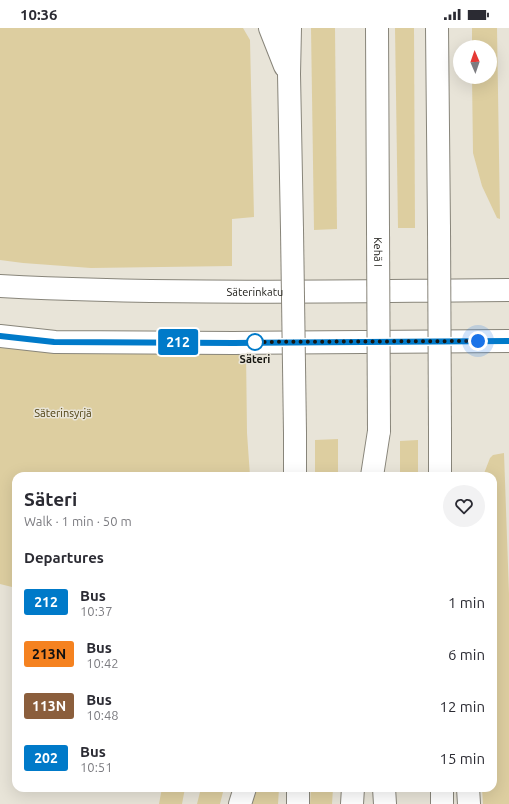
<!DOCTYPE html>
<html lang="en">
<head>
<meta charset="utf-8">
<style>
	body { margin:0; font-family:Ubuntu,sans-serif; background:#f2f2f3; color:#2b2b33; height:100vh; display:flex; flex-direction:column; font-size:15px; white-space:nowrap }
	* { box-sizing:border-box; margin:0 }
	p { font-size:13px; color:#7c7c81 }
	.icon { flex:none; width:22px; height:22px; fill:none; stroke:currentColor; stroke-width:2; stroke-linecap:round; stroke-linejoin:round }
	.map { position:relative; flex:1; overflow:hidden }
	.panel { position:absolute; left:12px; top:444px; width:485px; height:320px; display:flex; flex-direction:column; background:#fff; border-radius:12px; box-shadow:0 4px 16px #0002 }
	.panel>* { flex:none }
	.badge { padding:0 8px; border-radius:3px; font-size:14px; line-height:26px }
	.needle { width:26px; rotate:358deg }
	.tools { position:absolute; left:453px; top:12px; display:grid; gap:8px }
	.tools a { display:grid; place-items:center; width:44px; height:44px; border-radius:50%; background:#fff; box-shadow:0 4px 16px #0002; font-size:20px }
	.you { position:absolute; width:20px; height:20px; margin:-10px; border:3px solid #fff; border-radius:50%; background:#1a73e8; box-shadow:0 0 0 6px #1a73e833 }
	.map>.badge { position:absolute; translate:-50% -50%; box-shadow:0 0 0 2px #fff }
	h2 { padding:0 12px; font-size:15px; line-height:36px }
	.round { display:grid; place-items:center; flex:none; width:42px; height:42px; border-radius:21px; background:#f2f2f3 }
	.overview { display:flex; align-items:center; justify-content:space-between; height:68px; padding:0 12px }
	h1 { font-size:19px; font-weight:700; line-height:30px }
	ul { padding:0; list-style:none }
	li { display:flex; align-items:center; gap:12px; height:52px; padding:0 12px }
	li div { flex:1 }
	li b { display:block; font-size:15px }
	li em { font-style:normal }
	li .badge { min-width:44px; font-weight:700; text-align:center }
	.status { display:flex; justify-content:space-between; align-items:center; height:28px; padding:0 20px; background:#fff; direction:ltr }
	.status svg { height:11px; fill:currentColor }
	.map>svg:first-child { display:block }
	.green { fill:#ddcea0 }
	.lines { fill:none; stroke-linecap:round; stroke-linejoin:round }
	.secondary-casing { stroke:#88857a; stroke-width:24 }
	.highway-casing { stroke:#88857a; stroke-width:24 }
	.secondary { stroke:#fff; stroke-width:22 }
	.highway { stroke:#fff; stroke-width:22 }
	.highway-bridge-casing { stroke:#88857a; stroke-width:24; stroke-linecap:butt }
	.highway-bridge { stroke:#fff; stroke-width:22 }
	.line-casing { stroke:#fff; stroke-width:9 }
	.line { stroke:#007ac9; stroke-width:6 }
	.walk { stroke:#171611; stroke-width:4; stroke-dasharray:0 7.2 }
	.stop-dot { fill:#fff; stroke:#007ac9; stroke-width:2 }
	.labels { text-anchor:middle; stroke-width:3; stroke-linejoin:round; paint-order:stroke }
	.street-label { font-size:11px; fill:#171611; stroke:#e8e4d8 }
	.stop-label { font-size:11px; font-weight:bold; fill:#171611; stroke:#e8e4d8 }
	.park-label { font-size:11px; fill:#4a3c0c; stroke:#e8e4d8 }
</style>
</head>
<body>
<div class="status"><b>10:36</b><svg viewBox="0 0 49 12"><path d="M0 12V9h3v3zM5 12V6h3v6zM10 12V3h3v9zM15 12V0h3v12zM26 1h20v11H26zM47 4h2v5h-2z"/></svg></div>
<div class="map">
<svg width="509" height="776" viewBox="0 0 509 776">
	<rect width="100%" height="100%" fill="#e8e4d8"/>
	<!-- green -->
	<g class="green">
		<polygon points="0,0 243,0 250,12 254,189 232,191 232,238 91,240 23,235 0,232"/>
		<polygon points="311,0 335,0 337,201 314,202"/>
		<polygon points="395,0 414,0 415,200 398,200"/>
		<polygon points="472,0 497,0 500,191 497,190 482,158 473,125 472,49 490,49 490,19 472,19"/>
		<polygon points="0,319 246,323 247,405 250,448 16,448 16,560 0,556"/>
		<polygon points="338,411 338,448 315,448 315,412"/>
		<polygon points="418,412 418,448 400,448 400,413"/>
		<polygon points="504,425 509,566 509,776 483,776 482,760 493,760 493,448 483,448 490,430 493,427"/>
		<polygon points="162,760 185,760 182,776 159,776"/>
		<polygon points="201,760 224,760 220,776 197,776"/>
		<polygon points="254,760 279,760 278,776 250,776"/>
		<polygon points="311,760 333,760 332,776 310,776"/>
	</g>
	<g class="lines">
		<defs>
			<g id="secondary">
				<path id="s1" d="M0 258C169 267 339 263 509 262"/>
				<polyline points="0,308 55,314 234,315 509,313"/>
			</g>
			<g id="highway">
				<polyline points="270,0 285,38"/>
				<polyline points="290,0 289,46 292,202"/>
				<polyline points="377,0 378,201"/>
				<polyline points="437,0 439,200"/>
				<polyline points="440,403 440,448"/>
				<polyline points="295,405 295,448"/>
				<polyline points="372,448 379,403"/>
				<polyline points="384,760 385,776"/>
				<polyline points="442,760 442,776"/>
				<polyline points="468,760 469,776"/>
				<polyline points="240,776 245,760"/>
				<polyline points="298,776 298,760"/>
				<polyline points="352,776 353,760"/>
			</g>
		</defs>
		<!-- secondary casing -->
		<use href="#secondary" class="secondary-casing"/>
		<!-- highway casing -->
		<use href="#highway" class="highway-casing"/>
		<!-- secondary -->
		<use href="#secondary" class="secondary"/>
		<!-- highway -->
		<use href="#highway" class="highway"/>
		<defs>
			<g id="highway-bridge">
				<polyline points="439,200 440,403"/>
				<path id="s2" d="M378 201 379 403"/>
				<polyline points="292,202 295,405"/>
			</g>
		</defs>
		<!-- highway-bridge casing -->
		<use href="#highway-bridge" class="highway-bridge-casing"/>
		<!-- highway-bridge -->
		<use href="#highway-bridge" class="highway-bridge"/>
	</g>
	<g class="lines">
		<defs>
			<polyline id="line" points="0,308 54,314 234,315 509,313"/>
		</defs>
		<!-- line casing -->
		<use href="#line" class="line-casing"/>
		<!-- line -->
		<use href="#line" class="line"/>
		<!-- walk -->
		<polyline class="walk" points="255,314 249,314 478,313"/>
	</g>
	<!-- markers -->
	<circle class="stop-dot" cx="255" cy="314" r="8"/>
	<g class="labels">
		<!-- street labels -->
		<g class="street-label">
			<text dy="4" stroke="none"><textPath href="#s2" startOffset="23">Kehä I</textPath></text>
			<text dy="4" stroke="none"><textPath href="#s1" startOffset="255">Säterinkatu</textPath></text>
		</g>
		<!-- stop labels -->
		<g class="stop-label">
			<text x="255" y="335">Säteri</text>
		</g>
		<!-- park labels -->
		<g class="park-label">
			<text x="63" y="389">Säterinsyrjä</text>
		</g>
	</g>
</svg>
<div class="tools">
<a><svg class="needle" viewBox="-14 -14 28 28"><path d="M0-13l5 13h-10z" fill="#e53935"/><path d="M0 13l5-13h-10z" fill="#7c7c81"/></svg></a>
</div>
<div class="you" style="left:478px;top:313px"></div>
<b class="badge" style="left:178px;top:314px;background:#007ac9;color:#fff">212</b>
<section class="panel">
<div class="overview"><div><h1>Säteri</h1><p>Walk · 1 min · 50 m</p></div><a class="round"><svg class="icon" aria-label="heart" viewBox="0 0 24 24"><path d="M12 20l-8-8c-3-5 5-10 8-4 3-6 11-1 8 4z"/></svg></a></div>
<h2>Departures</h2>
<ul>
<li><span class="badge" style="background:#007ac9;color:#fff">212</span><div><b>Bus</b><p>10:37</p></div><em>1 min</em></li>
<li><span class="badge" style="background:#f58220;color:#111">213N</span><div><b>Bus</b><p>10:42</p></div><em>6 min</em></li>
<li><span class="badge" style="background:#8b5e3c;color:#fff">113N</span><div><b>Bus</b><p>10:48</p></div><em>12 min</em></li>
<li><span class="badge" style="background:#007ac9;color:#fff">202</span><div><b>Bus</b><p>10:51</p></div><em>15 min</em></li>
</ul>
</section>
</div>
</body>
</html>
